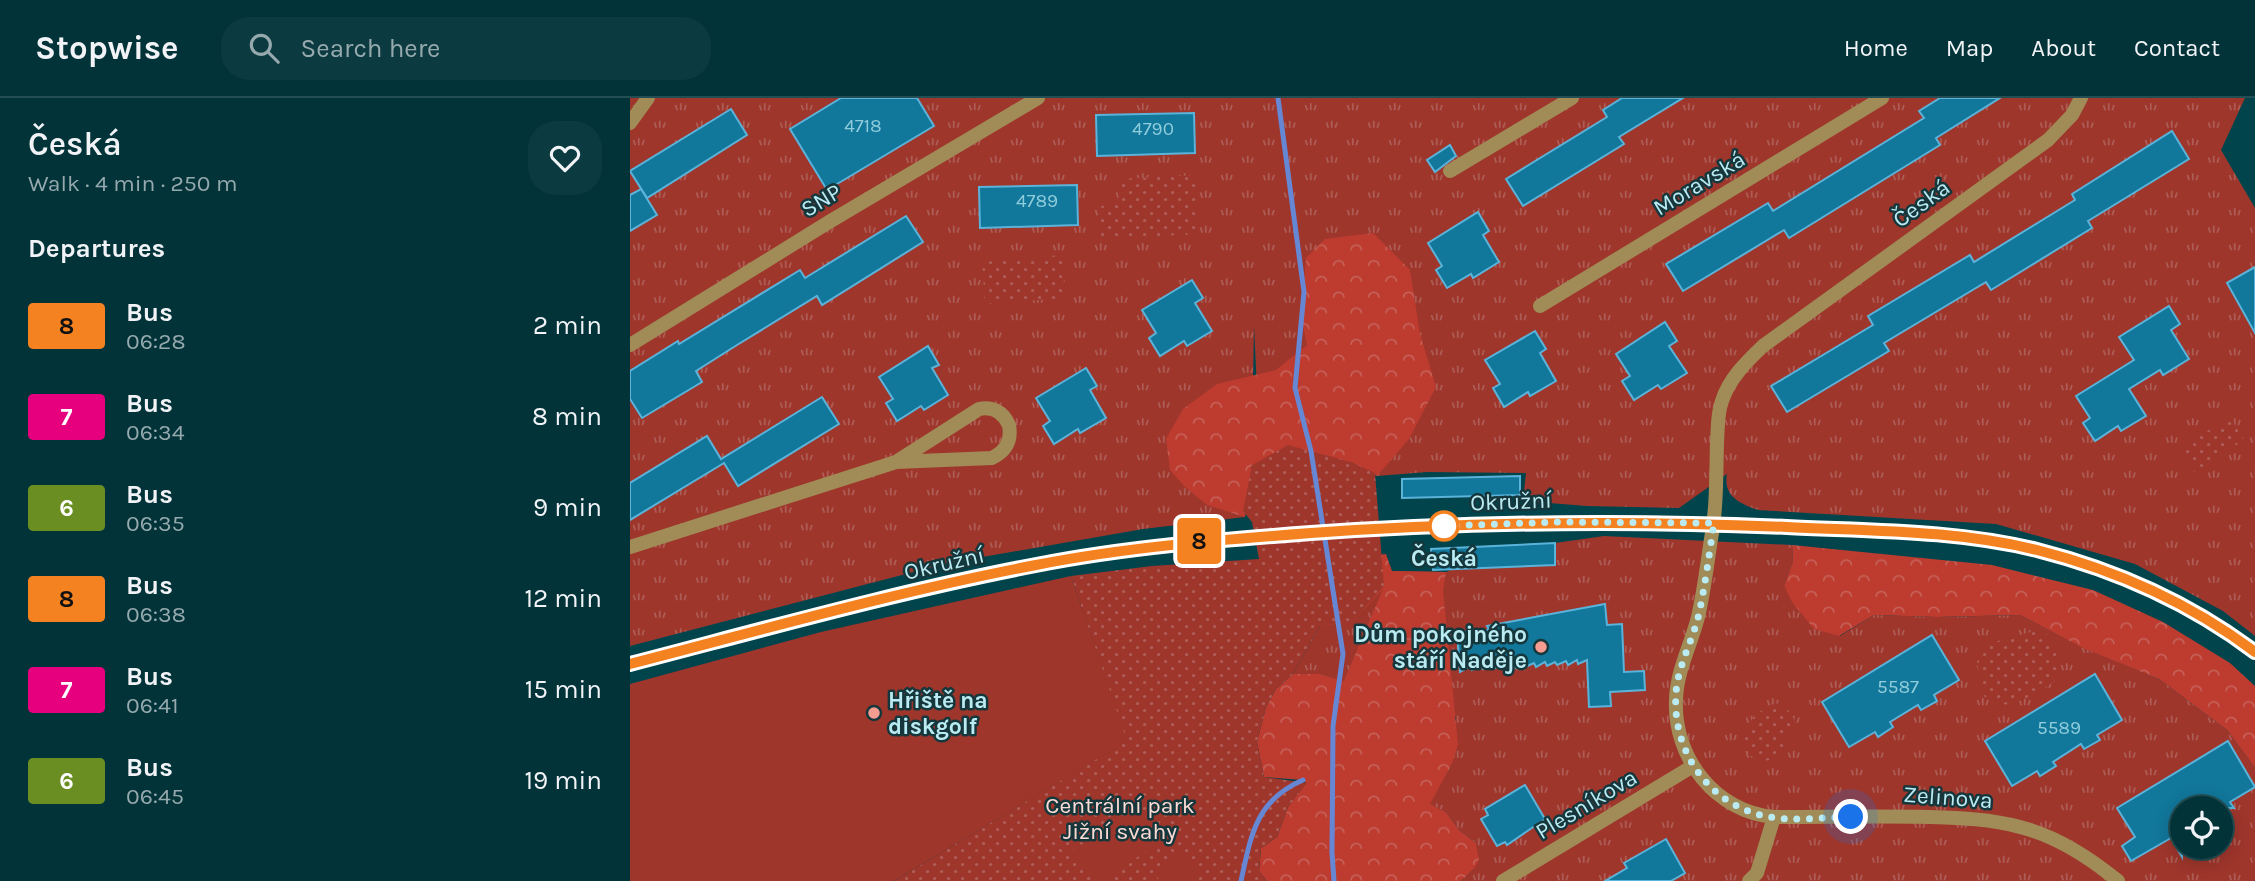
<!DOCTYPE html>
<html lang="en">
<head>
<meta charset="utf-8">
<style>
	body { margin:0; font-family:Karla,sans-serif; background:#0b3b41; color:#f1f3f6; height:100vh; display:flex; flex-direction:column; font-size:26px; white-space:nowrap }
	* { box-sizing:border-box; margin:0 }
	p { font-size:23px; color:#96aaae }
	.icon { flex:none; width:38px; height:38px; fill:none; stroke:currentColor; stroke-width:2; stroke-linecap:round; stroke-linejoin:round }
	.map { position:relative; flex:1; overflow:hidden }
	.side { display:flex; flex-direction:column; background:#013339; width:630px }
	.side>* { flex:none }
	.badge { padding:0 14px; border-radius:5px; font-size:24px; line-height:46px }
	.fabs { position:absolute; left:1540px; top:698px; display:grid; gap:14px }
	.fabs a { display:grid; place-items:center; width:63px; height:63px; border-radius:50%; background:#013339; box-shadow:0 4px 18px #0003,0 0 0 2px #234e53; font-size:35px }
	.you { position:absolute; width:35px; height:35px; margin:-18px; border:5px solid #fff; border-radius:50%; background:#1a73e8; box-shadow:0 0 0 10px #1a73e833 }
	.map>.badge { position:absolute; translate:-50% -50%; box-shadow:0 0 0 4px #fff }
	h2 { padding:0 28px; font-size:26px; line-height:63px }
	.round { display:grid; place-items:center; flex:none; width:74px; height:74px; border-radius:28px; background:#0b3b41 }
	.headline { display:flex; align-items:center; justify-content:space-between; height:119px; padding:0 28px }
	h1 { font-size:33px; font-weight:600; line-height:52px }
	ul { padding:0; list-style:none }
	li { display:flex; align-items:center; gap:21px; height:91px; padding:0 28px }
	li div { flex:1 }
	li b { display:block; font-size:26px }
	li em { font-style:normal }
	li .badge { min-width:77px; font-weight:700; text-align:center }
	header { display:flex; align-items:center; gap:42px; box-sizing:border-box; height:98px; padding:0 35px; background:#013339; border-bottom:2px solid #234e53 }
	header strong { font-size:33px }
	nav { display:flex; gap:38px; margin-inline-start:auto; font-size:24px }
	.search { width:490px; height:63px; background:#0b3b41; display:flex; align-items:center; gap:18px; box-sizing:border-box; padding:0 24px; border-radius:28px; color:#96aaae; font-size:26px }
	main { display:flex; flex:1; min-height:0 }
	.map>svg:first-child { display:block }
	.grass { fill:url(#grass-tufts); fill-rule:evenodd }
	.forest { fill:url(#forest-crowns) }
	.park { fill:url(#park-dots) }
	.pitch { fill:#9e362c }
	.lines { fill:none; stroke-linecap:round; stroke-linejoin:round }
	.stream { stroke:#6587d4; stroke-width:5 }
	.building { fill:#11779b; stroke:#5bb3d9; stroke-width:2 }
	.minor { stroke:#a18c57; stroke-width:14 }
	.tertiary { stroke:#a18c57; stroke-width:14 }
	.line-casing { stroke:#fff; stroke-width:16 }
	.line { stroke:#f58220; stroke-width:10 }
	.walk { stroke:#baeaf2; stroke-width:7; stroke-dasharray:0 12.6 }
	.stop-dot { fill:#fff; stroke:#f58220; stroke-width:3.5 }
	.poi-dot { fill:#f59d90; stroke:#15373c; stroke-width:2.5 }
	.labels { text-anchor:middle; stroke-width:5; stroke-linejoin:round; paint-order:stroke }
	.number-label { font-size:19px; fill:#90cddc }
	.street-label { font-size:23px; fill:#baeaf2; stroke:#15373c }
	.stop-label { font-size:23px; font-weight:bold; fill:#baeaf2; stroke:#15373c }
	.poi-label { font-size:23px; font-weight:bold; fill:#baeaf2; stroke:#15373c; text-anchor:end }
	.park-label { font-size:23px; fill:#fddbd5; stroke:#15373c }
</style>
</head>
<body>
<header>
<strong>Stopwise</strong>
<div class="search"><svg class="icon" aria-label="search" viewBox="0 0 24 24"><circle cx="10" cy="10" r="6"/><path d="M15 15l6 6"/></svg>Search here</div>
<nav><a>Home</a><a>Map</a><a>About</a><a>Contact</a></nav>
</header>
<main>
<section class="side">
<div class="headline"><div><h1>Česká</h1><p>Walk · 4 min · 250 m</p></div><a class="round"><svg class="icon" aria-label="heart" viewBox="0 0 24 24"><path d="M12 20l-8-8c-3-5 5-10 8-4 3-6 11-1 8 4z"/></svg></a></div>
<h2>Departures</h2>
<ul>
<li><span class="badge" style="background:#f58220;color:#111">8</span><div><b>Bus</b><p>06:28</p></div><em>2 min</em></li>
<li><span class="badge" style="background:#e6007e;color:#fff">7</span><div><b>Bus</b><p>06:34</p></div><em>8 min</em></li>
<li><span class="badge" style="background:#6b8e23;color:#fff">6</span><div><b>Bus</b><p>06:35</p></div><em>9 min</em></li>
<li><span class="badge" style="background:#f58220;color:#111">8</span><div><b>Bus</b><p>06:38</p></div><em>12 min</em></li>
<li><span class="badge" style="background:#e6007e;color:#fff">7</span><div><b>Bus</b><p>06:41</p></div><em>15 min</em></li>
<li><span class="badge" style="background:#6b8e23;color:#fff">6</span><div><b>Bus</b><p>06:45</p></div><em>19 min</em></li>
</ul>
</section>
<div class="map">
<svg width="1625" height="783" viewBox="0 0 1625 783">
	<defs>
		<pattern id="grass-tufts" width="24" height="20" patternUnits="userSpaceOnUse" patternTransform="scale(1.75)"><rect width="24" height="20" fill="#9e362c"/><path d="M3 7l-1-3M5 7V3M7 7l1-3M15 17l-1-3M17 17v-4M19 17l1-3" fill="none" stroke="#ad5d55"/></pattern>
		<pattern id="forest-crowns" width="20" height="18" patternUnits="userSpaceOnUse" patternTransform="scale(1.75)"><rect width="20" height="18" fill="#bd3b2f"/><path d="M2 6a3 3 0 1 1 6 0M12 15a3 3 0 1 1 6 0" fill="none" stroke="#c66158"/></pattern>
		<pattern id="park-dots" width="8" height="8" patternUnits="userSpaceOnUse" patternTransform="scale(1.75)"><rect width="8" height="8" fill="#9e362c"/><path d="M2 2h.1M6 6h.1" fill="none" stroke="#ad5d55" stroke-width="1.8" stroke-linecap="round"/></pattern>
	</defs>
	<rect width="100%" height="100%" fill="#01444c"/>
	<!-- grass -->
	<g class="grass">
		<path d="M0 0H1615L1591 52 1625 110V538L1593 513 1505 466 1366 426 1128 412C1109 405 1093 398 1097 376L1049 410 957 408 893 403 896 375 797 374 747 378 628 312 624 228 622 340 615 419 513 431 318 465 0 548Z"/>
		<path d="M974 438 1162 447 1163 463 1154 487 1210 538 1244 517 1310 519 1390 517 1456 551 1529 581 1597 632 1625 670V783H831L844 771 845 744 829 732 816 714 799 706 822 666 826 619 691 576H663L690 528 754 488 763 473 816 474 823 471 925 467V445ZM1552 710H1591V749H1552Z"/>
	</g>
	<!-- forest -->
	<g class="forest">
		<polygon points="743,135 780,172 790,236 806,289 779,341 747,378 721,364 622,367 615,419 577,407 555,389 540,372 536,341 553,311 587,286 646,272 677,247 671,218 676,160 695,141"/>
		<polygon points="1162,447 1362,467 1463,492 1533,524 1600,565 1625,588 1625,670 1597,632 1529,581 1455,551 1390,517 1307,519 1244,517 1209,538 1184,531 1162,504 1154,487 1163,463"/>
		<polygon points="756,456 762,473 816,474 813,493 828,646 822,666 800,706 816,714 829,732 845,744 849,761 844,771 831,783 637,783 629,773 631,750 647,739 658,709 676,685 673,682 634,679 627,644 636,609 646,591 663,576 691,576 714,583 753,491 723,523 690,528 630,467"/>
	</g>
	<!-- park -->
	<g class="park">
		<polygon points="565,77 568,136 471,141 469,108 489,107 488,81"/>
		<polygon points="432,157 435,200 355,206 352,164"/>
		<polygon points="1600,319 1614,342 1564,374 1550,350"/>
		<polygon points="658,347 721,364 745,375 754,488 723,523 690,528 663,576 646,591 636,609 627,644 634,679 677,685 658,709 647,739 631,750 629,772 637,783 264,783 496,643 441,478 522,468 629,461 622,424 613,413 622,367"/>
		<path d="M1411 531C1427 543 1431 564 1425 583 1410 593 1385 610 1366 606 1360 604 1356 600 1352 596L1353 592 1347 565 1350 552 1361 545Z"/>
		<path d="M1146 605 1159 613 1165 623 1153 648 1143 662 1129 663 1114 653C1114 626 1121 616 1146 605Z"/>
	</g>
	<!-- pitch -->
	<g class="pitch">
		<polygon points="441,478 497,643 264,783 0,783 0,586 191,534"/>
		<polygon points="509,707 533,741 473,783 463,783 442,753"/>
		<polygon points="544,753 570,769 562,783 527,782"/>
	</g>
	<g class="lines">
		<!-- stream -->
		<g class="stream">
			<polyline points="648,0 674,194 665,290 681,353 713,556 703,628 702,755 704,783"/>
			<path d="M611 783C621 737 626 702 673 682"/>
		</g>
	</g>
	<!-- building -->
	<g class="building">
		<polygon points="211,0 287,0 304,28 197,92 160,31"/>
		<polygon points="992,0 1053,0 989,39 994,46 893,108 876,81 977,19 973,12"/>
		<polygon points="1310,0 1370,0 1306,40 1310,47 1159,140 1154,132 1053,193 1036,166 1138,105 1143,113 1294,20 1289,13"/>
		<polygon points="101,11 117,37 17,100 0,73"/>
		<polygon points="564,15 565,55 467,58 466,17"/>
		<polygon points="1542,33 1559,61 1458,123 1462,130 1361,192 1356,184 1254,245 1259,253 1157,314 1141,288 1243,227 1238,218 1340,157 1344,164 1445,102 1442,96"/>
		<polygon points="820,47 826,58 805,74 797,62"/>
		<polygon points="447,87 448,127 350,130 349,89"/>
		<polygon points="11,91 27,117 0,133 0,97"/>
		<polygon points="848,114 859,133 853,137 869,164 843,180 841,176 817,190 806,172 812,168 798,145"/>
		<polygon points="276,118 293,144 192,207 187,198 107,247 66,273 72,284 12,320 0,301 0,273 48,243 49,246 170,172 175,180"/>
		<polygon points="1625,169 1625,235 1597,185"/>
		<polygon points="562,182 573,200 565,205 582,233 557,248 554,243 530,258 519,240 526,235 512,212"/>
		<polygon points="1539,208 1550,226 1541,232 1559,261 1533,277 1530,272 1499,291 1516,318 1491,333 1488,328 1465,343 1453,325 1460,320 1446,298 1504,262 1489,239"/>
		<polygon points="1035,224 1047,243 1039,248 1057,275 1031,291 1028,287 1004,302 992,283 1000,278 986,256"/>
		<polygon points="905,233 916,251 910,255 926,283 900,298 898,294 874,309 863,290 870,286 855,262"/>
		<polygon points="298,248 309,267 302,270 318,297 294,312 291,308 267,323 256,305 263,301 249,279"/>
		<polygon points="456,270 467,288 460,292 476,320 450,335 448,331 424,346 413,328 420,323 406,300"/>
		<polygon points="192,299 209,326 108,388 94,365 0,422 0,385 77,338 91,361"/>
		<polygon points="890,378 890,397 772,400 772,381"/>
		<polygon points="925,445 925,467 803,472 801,451"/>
		<polygon points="975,506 977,527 992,526 994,574 1014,573 1015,592 980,594 981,608 959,609 957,562 948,566 947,562 938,567 936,563 927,567 925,564 917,568 915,564 906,569 904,565 895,569 894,565 885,570 883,566 874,570 872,567 863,571 861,567 853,571 851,568 842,572 841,568 830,574 827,534 859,532 857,528"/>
		<polygon points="1302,537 1329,582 1304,597 1307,603 1291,612 1288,607 1260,624 1263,629 1248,639 1245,634 1219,649 1192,604"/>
		<polygon points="1465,576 1492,622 1467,637 1470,642 1454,651 1451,646 1423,664 1426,668 1410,678 1407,673 1382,688 1355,643"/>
		<polygon points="1598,643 1625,689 1600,704 1604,710 1552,710 1552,759 1541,740 1501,763 1492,748 1505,739 1487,710"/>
		<polygon points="895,687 915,721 877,747 875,744 867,748 851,721 858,717 855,711"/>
		<polygon points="1036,741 1055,775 1041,783 975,783 997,770 994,765"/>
	</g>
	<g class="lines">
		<!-- minor -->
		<g class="minor">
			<path d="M1451 0 1442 17 1418 42 1133 248C1116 264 1099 281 1092 303 1087 316 1088 331 1087 345 1086 377 1087 409 1081 441 1077 467 1074 493 1068 519 1061 547 1047 572 1046 601 1043 659 1085 714 1144 719 1196 719 1248 718 1300 719 1330 720 1361 721 1390 729 1426 738 1460 760 1488 783"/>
			<polyline points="0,25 18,0"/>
			<polyline points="820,73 942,0"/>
			<polyline points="910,208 1252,0"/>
			<polyline points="0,247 199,124 408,0"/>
			<path d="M0 449 266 364 349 311C363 308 373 314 379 327 382 343 376 353 362 360L266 364"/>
			<polyline points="873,783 1063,668"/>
			<polyline points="1119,783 1127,775 1144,719"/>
		</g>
		<!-- tertiary -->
		<path class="tertiary" d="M0 566C135 531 270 494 406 467 497 449 589 442 681 435 839 424 998 421 1157 429 1240 433 1326 432 1407 452 1486 472 1560 505 1625 554"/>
	</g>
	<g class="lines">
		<defs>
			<path id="line" d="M0 566C135 531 270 493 406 467 497 449 589 442 681 435 839 424 998 422 1157 429 1240 433 1326 432 1407 452 1486 472 1560 505 1625 554"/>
		</defs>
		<!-- line casing -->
		<use href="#line" class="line-casing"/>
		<!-- line -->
		<use href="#line" class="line"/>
		<!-- walk -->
		<path class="walk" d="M814 428 928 424 1084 425C1079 457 1075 489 1068 520 1062 542 1051 563 1047 586 1038 647 1075 705 1135 718 1160 724 1195 719 1221 719"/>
	</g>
	<!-- markers -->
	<circle class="stop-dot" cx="814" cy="428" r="14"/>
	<g class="poi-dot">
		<circle cx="911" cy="549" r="7"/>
		<circle cx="244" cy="615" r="7"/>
	</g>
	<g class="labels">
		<!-- number labels -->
		<g class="number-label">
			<text x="233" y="34">4718</text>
			<text x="523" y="37">4790</text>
			<text x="407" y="109">4789</text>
			<text x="1268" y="595">5587</text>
			<text x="1429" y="636">5589</text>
		</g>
		<!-- street labels -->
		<g class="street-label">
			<text transform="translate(1069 85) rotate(-31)" y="8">Moravská</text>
			<text transform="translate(191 102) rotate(-31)" y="8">SNP</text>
			<text transform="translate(1291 105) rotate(-36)" y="8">Česká</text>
			<text transform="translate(881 403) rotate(-2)" y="8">Okružní</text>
			<text transform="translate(314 465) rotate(-13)" y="8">Okružní</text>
			<text transform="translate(1318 699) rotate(4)" y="8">Zelinova</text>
			<text transform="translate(956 706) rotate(-31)" y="8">Plesníkova</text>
		</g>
		<!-- stop labels -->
		<g class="stop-label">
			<text x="814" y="468">Česká</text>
		</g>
		<!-- poi labels -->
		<g class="poi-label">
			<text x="897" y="544">Dům pokojného<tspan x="897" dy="26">stáří Naděje</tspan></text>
			<text x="258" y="610" text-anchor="start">Hřiště na<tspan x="258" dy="26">diskgolf</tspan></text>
		</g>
		<!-- park labels -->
		<g class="park-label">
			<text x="490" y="715">Centrální park<tspan x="490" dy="26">Jižní svahy</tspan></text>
		</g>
	</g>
</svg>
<div class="fabs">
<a><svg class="icon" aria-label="locate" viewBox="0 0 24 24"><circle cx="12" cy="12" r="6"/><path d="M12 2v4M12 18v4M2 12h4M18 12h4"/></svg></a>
</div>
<div class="you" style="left:1221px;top:719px"></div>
<b class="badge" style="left:569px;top:443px;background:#f58220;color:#111">8</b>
</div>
</main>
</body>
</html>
